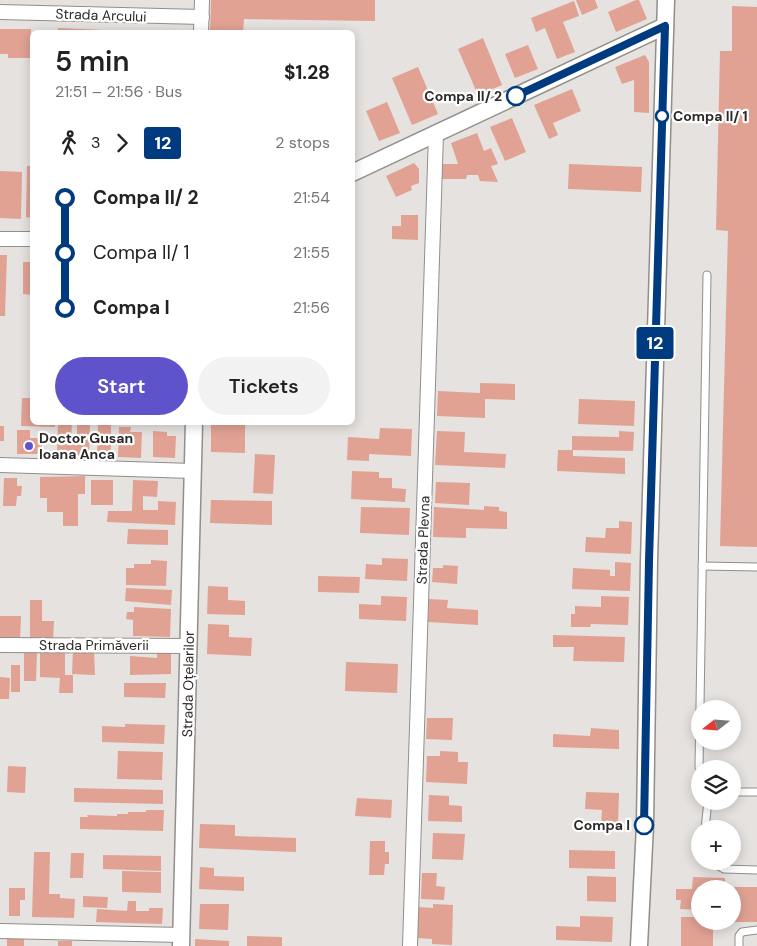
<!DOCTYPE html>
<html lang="en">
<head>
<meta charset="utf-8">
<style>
	body { margin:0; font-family:"DM Sans",sans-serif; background:#f2f2f2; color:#222; height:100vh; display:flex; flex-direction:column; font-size:19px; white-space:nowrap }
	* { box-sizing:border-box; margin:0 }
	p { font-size:16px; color:#767676 }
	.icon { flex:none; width:28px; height:28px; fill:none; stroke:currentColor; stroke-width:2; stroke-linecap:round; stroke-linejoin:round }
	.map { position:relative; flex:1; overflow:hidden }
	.side { position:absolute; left:30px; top:30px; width:325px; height:395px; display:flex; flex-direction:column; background:#fff; border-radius:8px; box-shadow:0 2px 12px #0003 }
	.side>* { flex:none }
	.badge { padding:0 10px; border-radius:4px; font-size:18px; line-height:32px }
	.needle { width:32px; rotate:253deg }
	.buttons { position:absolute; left:691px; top:700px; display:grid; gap:10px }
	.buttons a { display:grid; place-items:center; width:50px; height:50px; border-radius:50%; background:#fff; box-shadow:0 2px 12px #0003; font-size:25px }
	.map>.badge { position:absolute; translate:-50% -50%; box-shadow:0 0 0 2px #fff }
	.legs { display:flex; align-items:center; gap:8px; height:55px; padding:0 25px; font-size:16px }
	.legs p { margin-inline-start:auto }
	.head { display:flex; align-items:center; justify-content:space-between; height:85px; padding:0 25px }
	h1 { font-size:28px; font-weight:600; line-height:38px }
	.action { display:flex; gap:10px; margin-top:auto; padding:10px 25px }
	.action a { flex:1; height:58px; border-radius:30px; background:#5f53cc; color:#fff; font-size:20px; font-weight:600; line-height:58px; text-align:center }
	.action a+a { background:#f2f2f2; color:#222 }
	ul { padding:0 25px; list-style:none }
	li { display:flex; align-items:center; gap:18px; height:55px; font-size:19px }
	li i { display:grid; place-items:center; width:8px; height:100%; margin:0 6px; background:currentColor }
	li i::after { content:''; width:12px; height:12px; margin:-6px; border:4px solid; border-radius:50%; background:#fff }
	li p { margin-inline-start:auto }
	li:first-child i { background:linear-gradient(#0000 50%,currentColor 0) }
	li:last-child i { background:linear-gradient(currentColor 50%,#0000 0) }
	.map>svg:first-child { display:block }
	.building { fill:#e1a294 }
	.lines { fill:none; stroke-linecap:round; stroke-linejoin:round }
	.service-casing { stroke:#918e8b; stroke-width:9 }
	.minor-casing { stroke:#918e8b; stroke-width:16 }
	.tertiary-casing { stroke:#918e8b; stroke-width:19 }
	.service { stroke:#fff; stroke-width:7 }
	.minor { stroke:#fff; stroke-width:14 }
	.tertiary { stroke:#fff; stroke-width:16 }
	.line-1-casing { stroke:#fff; stroke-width:11 }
	.line-1 { stroke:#003b80; stroke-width:8 }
	.stop-1-dot { fill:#fff; stroke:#003b80; stroke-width:2.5 }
	.poi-dot { fill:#5f53cc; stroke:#fff; stroke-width:2 }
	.labels { text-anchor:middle; stroke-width:4.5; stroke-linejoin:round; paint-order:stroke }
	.street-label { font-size:14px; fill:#2c2a29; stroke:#fff }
	.stop-label { font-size:14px; font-weight:bold; fill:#2c2a29; stroke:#fff; text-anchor:end }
	.poi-label { font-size:14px; font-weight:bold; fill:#2c2a29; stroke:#fff; text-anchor:start }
</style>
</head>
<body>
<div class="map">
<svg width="757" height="946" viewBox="0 0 757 946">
	<rect width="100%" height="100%" fill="#e5e2df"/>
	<!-- building -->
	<g class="building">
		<polygon points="211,0 375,0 375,21 244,19 243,32 210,32"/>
		<polygon points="576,0 595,0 598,8 582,15"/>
		<polygon points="636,0 639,0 647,19 616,32 608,12"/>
		<polygon points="574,1 579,16 563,22 575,52 557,59 545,28 536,32 531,18"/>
		<polygon points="732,6 757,7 757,547 720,546 728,231 716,230 720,51 732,51"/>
		<polygon points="58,28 105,30 104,32 58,32"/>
		<polygon points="0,29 31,29 31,58 8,58 8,54 0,54"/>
		<polygon points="483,38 502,85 478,95 458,49"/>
		<polygon points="528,45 538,69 515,78 505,54"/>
		<polygon points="645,55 649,62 649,113 634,112 634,80 622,84 615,67"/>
		<polygon points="418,67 438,114 412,125 392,78"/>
		<polygon points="572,89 581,111 553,123 558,135 549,139 534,105"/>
		<polygon points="387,102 400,133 379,141 366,111"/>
		<polygon points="512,118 526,152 505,161 490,127"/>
		<polygon points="477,133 484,151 491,148 498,164 491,166 498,182 480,181 478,175 467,175 466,179 441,179 442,164 458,164 451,143"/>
		<polygon points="414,163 419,169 419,183 411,186 412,190 396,197 386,176"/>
		<polygon points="569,164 642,167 641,192 568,189"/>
		<polygon points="27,166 32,166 32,218 26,217"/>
		<polygon points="0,171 22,172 21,219 0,218"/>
		<polygon points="401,215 418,215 418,240 392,239 392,226 401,226"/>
		<polygon points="0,255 7,255 5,316 0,316"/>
		<polygon points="23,262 32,262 32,295 23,294"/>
		<polygon points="480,383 515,384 515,400 485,399 485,418 437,416 438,391 480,393"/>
		<polygon points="22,398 32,398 32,422 55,422 55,427 21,426"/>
		<polygon points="579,399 635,401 634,426 578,424"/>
		<polygon points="58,422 72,422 71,443 77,444 77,423 90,423 89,456 57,455"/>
		<polygon points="98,422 111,422 111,457 97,457"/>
		<polygon points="211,422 245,422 245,453 211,452"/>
		<rect x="0" y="426" width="4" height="15"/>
		<polygon points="119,427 131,427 130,432 142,432 141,458 118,457"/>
		<polygon points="380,428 412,429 411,456 369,454 369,461 347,460 348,437 379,439"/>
		<polygon points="17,430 30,430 30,438 42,438 42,454 17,454"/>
		<polygon points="153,431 167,432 167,436 176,436 175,458 153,457"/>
		<polygon points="437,431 465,432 464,452 506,454 505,468 435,465"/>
		<polygon points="619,431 634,432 633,451 572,450 572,436 619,437"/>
		<polygon points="558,450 573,450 573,456 625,458 625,474 557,471"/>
		<polygon points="255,454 275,455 273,494 253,493"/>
		<polygon points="352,471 379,472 379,478 392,478 392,488 406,489 405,502 351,499"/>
		<polygon points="85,476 85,494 78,494 78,526 63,526 63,512 47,512 47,498 40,498 40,477"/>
		<polygon points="4,478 17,478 17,486 22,486 21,496 17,496 16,506 3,506"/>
		<rect x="91" y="480" width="22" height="25"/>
		<polygon points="133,480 158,481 157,497 143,496 143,510 158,510 158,501 176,502 175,525 107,522 108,511 132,511"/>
		<polygon points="436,482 470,483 469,505 435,503"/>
		<polygon points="211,500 272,501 272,525 210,523"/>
		<polygon points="484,506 499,507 499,511 507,512 507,529 466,528 466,538 433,537 434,507 484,510"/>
		<polygon points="361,507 410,508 409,535 360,533"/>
		<polygon points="619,521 632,522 631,554 585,552 586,537 605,538 606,528 619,528"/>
		<polygon points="128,529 168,530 168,545 127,544"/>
		<polygon points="382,558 408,559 407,581 365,579 366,564 382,565"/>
		<polygon points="151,560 167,561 166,586 126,585 126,568 134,568 134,564 151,564"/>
		<polygon points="615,562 631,563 630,591 572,589 573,568 610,570 610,576 615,576"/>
		<polygon points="443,565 458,566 457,584 432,582 433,568 443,568"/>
		<polygon points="318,576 360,577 359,593 318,592"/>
		<polygon points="208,586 228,587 228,600 245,601 245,615 207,614"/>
		<polygon points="126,588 172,590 171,605 125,601"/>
		<polygon points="381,596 407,597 406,621 359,619 359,604 381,605"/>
		<polygon points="601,596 629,597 628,625 591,624 590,627 571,627 571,614 575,614 575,606 601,607"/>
		<polygon points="429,599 448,600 447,608 478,610 478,625 428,622"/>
		<polygon points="30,600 42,600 42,621 54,621 53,640 30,640"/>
		<polygon points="134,607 171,609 170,637 133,636 133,620 126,619 127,612 134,612"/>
		<polygon points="0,616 21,616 20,641 0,641"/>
		<polygon points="208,624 229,625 229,637 252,638 251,656 207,654"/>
		<polygon points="553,635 625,637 624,662 573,661 574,647 553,647"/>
		<polygon points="73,650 94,651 95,675 72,674"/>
		<polygon points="24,651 37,651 36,681 24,681"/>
		<polygon points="40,651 65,651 65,675 73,675 73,693 59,693 60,678 40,677"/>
		<polygon points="157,652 171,652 171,674 130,675 130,656 157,658"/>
		<polygon points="346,662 398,664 397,693 345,691"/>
		<rect x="11" y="665" width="9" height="27"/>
		<polygon points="0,677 10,678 9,699 0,699"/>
		<polygon points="124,683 166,683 165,698 124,697"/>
		<polygon points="427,718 453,718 452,740 426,739"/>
		<polygon points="125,724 165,725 164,744 102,742 102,726 125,727"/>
		<polygon points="591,728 619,730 619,749 553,747 553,734 590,736"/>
		<polygon points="118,751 163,752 162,780 117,779"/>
		<polygon points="440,751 458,752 458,762 468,762 467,784 426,782 427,756 440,756"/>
		<polygon points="8,766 26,767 25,793 7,792"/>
		<polygon points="74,788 163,790 163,804 74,802"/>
		<polygon points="586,792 619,793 618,825 601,824 602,810 585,809"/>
		<polygon points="429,795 449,796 449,805 462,806 462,822 428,821"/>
		<polygon points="357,798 392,800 391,818 355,816"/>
		<polygon points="146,810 164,810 163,831 80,829 80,817 88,817 87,815 117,816 117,814 128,814 128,812 146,812"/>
		<polygon points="200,824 235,825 235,836 296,838 296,852 199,848"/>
		<polygon points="433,833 465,834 463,860 432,859"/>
		<polygon points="370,841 385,841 385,852 389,852 389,864 385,864 384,875 369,875"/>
		<polygon points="569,850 615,851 615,869 569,868"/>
		<polygon points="34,852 50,852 49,894 60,894 60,898 75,899 74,918 32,917"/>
		<polygon points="71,853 84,853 83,878 70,878"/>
		<polygon points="103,855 161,856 161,871 103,869"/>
		<polygon points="200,867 214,868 214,876 244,877 244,891 199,889"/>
		<polygon points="122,871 161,872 161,893 122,892"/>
		<polygon points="422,873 437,873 436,886 445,887 444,900 421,899"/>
		<polygon points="587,876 616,877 616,902 587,901"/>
		<polygon points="693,877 725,878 725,889 700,889 700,910 680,909 681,900 676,900 676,889 692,889"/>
		<rect x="734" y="887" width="23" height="35"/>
		<polygon points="9,888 25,888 25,900 20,900 20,916 9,916"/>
		<polygon points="83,896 108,897 107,908 83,907"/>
		<polygon points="128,901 136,901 136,911 149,911 149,908 163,908 162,924 96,922 97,909 127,911"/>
		<polygon points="200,904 229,904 228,930 199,929"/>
		<polygon points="433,904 453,905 452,945 432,944 432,939 417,938 419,907 433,908"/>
		<polygon points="580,916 613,917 612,942 556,940 556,926 580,927"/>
		<polygon points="681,917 700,917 700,921 713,921 713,946 681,946"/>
		<polygon points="247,936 282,937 282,946 247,946"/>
		<polygon points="7,938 24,939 24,946 7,946"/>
		<polygon points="195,939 229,941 229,946 195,946"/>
		<rect x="58" y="941" width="14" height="5"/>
	</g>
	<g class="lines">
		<defs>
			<g id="service">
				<polyline points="702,566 757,567"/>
				<polyline points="699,767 707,275"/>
				<polyline points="732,792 757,792"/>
				<polyline points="705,829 708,801"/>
				<polyline points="710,861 724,869 757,870"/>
				<polyline points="739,946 739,936 742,932 757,930"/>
			</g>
			<g id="minor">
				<polyline points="0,12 202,17"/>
				<polyline points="201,32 202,0"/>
				<polyline points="0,239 32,239"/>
				<polyline points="0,465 193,471"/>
				<polyline points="0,645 189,646"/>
				<polyline points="0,931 181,935"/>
				<polyline points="410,946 436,134"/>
			</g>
			<g id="tertiary">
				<polyline points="352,173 665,26"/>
				<polyline points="181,946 194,422"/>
				<polyline points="639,946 645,825 649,561 666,0"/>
			</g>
		</defs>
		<!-- service casing -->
		<use href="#service" class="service-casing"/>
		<!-- minor casing -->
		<use href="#minor" class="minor-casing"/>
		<!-- tertiary casing -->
		<use href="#tertiary" class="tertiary-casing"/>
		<!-- service -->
		<use href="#service" class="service"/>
		<!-- minor -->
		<use href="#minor" class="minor"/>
		<!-- tertiary -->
		<use href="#tertiary" class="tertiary"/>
	</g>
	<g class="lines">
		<defs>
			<polyline id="line-1" points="516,96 665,26 649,561 644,825"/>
		</defs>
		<!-- line-1 casing -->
		<use href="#line-1" class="line-1-casing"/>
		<!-- line-1 -->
		<use href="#line-1" class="line-1"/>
	</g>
	<!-- markers -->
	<g class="stop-1-dot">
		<circle cx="516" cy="96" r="9"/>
		<circle cx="662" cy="116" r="6"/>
		<circle cx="644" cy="825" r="9"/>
	</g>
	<circle class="poi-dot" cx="29" cy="446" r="5"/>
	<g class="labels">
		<!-- street labels -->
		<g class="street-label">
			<text transform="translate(101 15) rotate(2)" y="5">Strada Arcului</text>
			<text transform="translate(423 540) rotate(-88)" y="5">Strada Plevna</text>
			<text x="94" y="650">Strada Primăverii</text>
			<text transform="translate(188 684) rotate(-89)" y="5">Strada Oțelarilor</text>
		</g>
		<!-- stop labels -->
		<g class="stop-label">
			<text x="502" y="101">Compa II/ 2</text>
			<text x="673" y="121" text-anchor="start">Compa II/ 1</text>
			<text x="630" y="830">Compa I</text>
		</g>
		<!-- poi labels -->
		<g class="poi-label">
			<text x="39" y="443">Doctor Gusan<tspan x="39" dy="16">Ioana Anca</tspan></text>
		</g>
	</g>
</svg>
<div class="buttons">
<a><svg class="needle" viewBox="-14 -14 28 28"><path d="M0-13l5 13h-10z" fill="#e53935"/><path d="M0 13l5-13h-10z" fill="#767676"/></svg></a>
<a><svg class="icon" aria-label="layers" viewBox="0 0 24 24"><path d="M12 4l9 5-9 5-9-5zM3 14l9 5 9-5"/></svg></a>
<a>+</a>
<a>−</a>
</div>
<b class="badge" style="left:655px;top:343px;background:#003b80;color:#fff">12</b>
<section class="side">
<div class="head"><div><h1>5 min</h1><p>21:51 – 21:56 · Bus</p></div><b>$1.28</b></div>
<div class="legs"><svg class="icon" aria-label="walk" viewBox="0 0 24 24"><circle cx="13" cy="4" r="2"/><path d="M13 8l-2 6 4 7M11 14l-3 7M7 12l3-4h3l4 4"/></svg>3<svg class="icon" aria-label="forward" viewBox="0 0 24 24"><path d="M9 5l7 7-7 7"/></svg><b class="badge" style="background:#003b80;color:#fff">12</b><p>2 stops</p></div>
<ul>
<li><i style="color:#003b80"></i><b>Compa II/ 2</b><p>21:54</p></li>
<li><i style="color:#003b80"></i><span>Compa II/ 1</span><p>21:55</p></li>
<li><i style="color:#003b80"></i><b>Compa I</b><p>21:56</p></li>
</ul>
<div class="action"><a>Start</a><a>Tickets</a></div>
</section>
</div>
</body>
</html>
